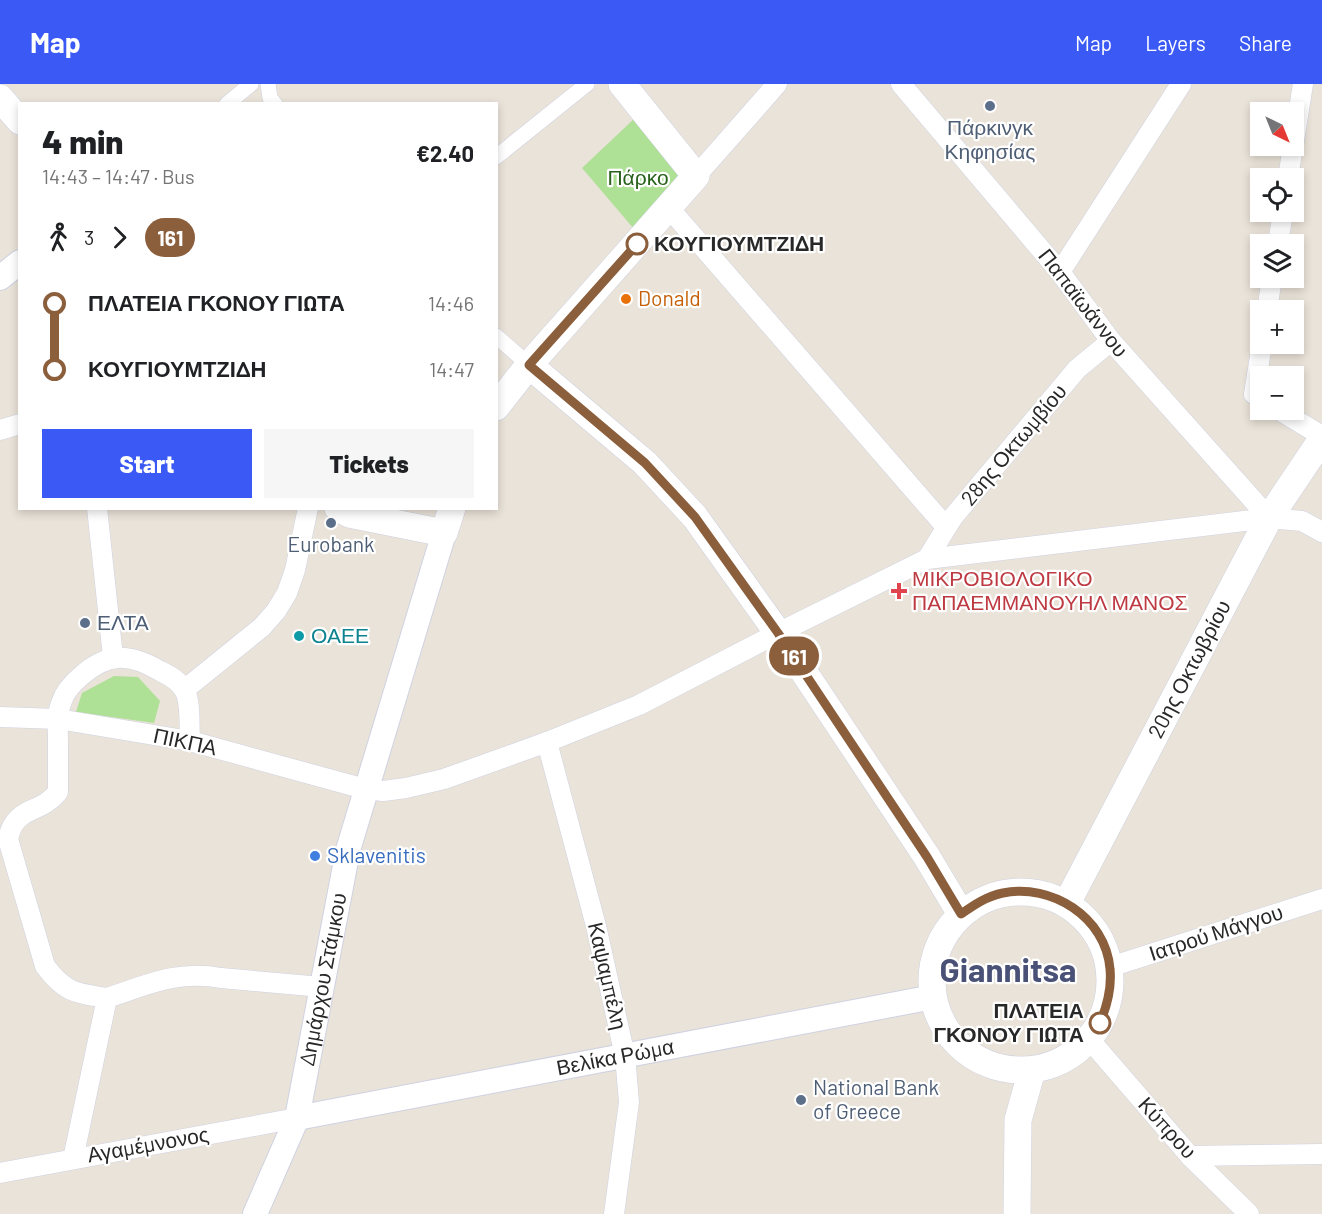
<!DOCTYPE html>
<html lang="en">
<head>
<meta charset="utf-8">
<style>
	body { margin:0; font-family:Barlow,sans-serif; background:#f6f6f6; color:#202124; height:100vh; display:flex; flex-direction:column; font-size:22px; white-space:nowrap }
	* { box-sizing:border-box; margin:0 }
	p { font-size:20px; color:#757577 }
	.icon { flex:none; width:33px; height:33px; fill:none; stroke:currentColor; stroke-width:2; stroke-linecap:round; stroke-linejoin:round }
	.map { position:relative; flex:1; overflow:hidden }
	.side { position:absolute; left:18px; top:18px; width:480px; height:408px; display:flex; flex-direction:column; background:#fff; border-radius:0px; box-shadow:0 3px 9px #0003 }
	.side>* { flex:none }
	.badge { padding:0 12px; border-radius:20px; font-size:21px; line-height:39px }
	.needle { width:39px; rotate:137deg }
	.fabs { position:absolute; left:1250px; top:18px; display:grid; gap:12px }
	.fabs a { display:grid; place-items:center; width:54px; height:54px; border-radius:0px; background:#fff; box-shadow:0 3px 9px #0003; font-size:30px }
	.map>.badge { position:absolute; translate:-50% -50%; box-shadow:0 0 0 3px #fff }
	.legs { display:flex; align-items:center; gap:9px; height:66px; padding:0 24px; font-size:20px }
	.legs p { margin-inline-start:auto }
	.head { display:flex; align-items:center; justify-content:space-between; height:102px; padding:0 24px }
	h1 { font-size:33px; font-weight:800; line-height:45px }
	.cta { display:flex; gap:12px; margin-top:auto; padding:12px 24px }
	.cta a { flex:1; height:69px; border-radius:0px; background:#3b5af5; color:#fff; font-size:24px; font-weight:800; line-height:69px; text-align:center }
	.cta a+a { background:#f6f6f6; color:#202124 }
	ul { padding:0 24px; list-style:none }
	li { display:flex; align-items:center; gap:21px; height:66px; font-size:22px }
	li i { display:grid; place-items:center; width:9px; height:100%; margin:0 8px; background:currentColor }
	li i::after { content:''; width:15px; height:15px; margin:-8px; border:4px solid; border-radius:50%; background:#fff }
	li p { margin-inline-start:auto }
	li:first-child i { background:linear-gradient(#0000 50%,currentColor 0) }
	li:last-child i { background:linear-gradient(currentColor 50%,#0000 0) }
	header { display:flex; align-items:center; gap:36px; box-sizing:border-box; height:84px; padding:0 30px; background:#3b5af5; color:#fff }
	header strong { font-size:28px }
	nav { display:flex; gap:33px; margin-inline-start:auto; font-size:21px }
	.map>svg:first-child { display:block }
	.green { fill:#aee096 }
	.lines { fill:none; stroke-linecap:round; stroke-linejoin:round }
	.pedestrian-casing { stroke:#cfd2e1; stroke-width:16 }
	.minor-casing { stroke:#cfd2e1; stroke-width:21 }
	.tertiary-casing { stroke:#cfd2e1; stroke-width:26 }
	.secondary-casing { stroke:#cfd2e1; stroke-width:28 }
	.pedestrian { stroke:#fff; stroke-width:15 }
	.minor { stroke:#fff; stroke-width:20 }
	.tertiary { stroke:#fff; stroke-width:24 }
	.secondary { stroke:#fff; stroke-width:27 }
	.line-1-casing { stroke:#fff; stroke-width:14 }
	.line-1 { stroke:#8b5e3c; stroke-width:9 }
	.service-dot { fill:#5c6f8a; stroke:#fff; stroke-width:2 }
	.stop-1-dot { fill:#fff; stroke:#8b5e3c; stroke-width:3 }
	.food-dot { fill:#e8710a; stroke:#fff; stroke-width:2 }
	.health-dot { fill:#e0444e; stroke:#fff; stroke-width:2 }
	.culture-dot { fill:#0f9aa8; stroke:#fff; stroke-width:2 }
	.shop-dot { fill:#3f7fe0; stroke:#fff; stroke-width:2 }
	.labels { text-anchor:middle; stroke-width:4.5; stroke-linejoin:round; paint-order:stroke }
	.service-label { font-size:21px; fill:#4e5e75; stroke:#fff }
	.park-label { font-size:21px; fill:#28621b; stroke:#fff }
	.stop-label { font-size:21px; font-weight:bold; fill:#282828; stroke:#fff; text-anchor:start }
	.food-label { font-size:21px; fill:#c56008; stroke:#fff; text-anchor:start }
	.street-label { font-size:21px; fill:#282828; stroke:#fff }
	.health-label { font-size:21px; fill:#be3a42; stroke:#fff; text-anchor:start }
	.culture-label { font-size:21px; fill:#0d838f; stroke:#fff; text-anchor:start }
	.shop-label { font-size:21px; fill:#366cbe; stroke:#fff; text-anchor:start }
	.town-label { font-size:33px; font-weight:bold; fill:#4a5177; stroke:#fff }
</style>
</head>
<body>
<header>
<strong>Map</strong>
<nav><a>Map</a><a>Layers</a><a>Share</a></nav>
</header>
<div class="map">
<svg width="1322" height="1130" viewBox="0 0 1322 1130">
	<rect width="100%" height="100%" fill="#eae3d9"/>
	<!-- green -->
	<g class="green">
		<polygon points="635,34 692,102 640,152 582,84"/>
		<polygon points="114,592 138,593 160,617 154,639 76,628 82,609"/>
	</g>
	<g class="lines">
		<defs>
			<g id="pedestrian">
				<polyline points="268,0 270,14 275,20"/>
				<polyline points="227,20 251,0"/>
				<polyline points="496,73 587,0"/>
				<polyline points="496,252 529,281"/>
			</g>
			<g id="minor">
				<polyline points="901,0 1060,188 1111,257 1269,434"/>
				<polyline points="696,92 777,0"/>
				<polyline points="1288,94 1303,0"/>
				<polyline points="669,124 946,443"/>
				<polyline points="1278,160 1283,128"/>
				<polyline points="1060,188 1181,0"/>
				<polyline points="1267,226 1272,194"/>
				<polyline points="1260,314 1254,310 1262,260"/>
				<polyline points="1279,326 1322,352"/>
				<polyline points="0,346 20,340"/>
				<polyline points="97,424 113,573"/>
				<polyline points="927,475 953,433 1077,285 1111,257"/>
				<polyline points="184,606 262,543 276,527 287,509 295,486 308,424"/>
				<polyline points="0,633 58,635 190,657 365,705 383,707 406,704 444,695 547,658 639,621 778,549 927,475 1269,434 1302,437 1322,448"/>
				<polyline points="547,658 596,842 625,972 629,1018 614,1130"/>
				<polyline points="1110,883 1322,815"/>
				<path d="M107 914C147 901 177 886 221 894L322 903"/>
				<polyline points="1089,955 1190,1072 1249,1130"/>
				<polyline points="1190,1072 1322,1070"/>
				<path d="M73 1075 107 914C76 909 65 909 45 882L8 755C15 721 40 731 58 708 58 691 58 674 58 658 58 644 56 630 62 617 65 607 74 598 81 592 108 568 130 569 160 587 169 591 180 598 185 607 191 619 189 642 190 657"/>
				<polyline points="0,1089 297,1034"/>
			</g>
			<g id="tertiary">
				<polyline points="0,194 20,178"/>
				<path id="s1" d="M297 1034 933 913"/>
				<path id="s2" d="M255 1130 297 1034 348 766 444 449"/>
			</g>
			<g id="secondary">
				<polyline points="0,14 20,37"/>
				<polyline points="529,281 645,379 695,433 778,549 927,773 961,830"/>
				<polyline points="496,323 529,281 696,92 622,0"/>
				<polyline points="338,424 349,430 444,449 452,424"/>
				<circle cx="1021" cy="897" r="89"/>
				<path id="s3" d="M1067 819 1269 434 1322 355"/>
				<polyline points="1017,1130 1018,1036 1032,986"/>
			</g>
		</defs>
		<!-- pedestrian casing -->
		<use href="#pedestrian" class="pedestrian-casing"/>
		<!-- minor casing -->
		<use href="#minor" class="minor-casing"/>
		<!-- tertiary casing -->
		<use href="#tertiary" class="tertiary-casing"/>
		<!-- secondary casing -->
		<use href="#secondary" class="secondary-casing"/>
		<!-- pedestrian -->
		<use href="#pedestrian" class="pedestrian"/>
		<!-- minor -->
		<use href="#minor" class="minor"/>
		<!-- tertiary -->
		<use href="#tertiary" class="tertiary"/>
		<!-- secondary -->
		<use href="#secondary" class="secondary"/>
	</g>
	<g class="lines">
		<defs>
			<path id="line-1" d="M637 160 529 281 645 379 695 433 778 549 927 773 961 830C974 821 987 812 1003 809 1051 799 1106 833 1110 885 1112 905 1107 922 1100 939"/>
		</defs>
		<!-- line-1 casing -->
		<use href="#line-1" class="line-1-casing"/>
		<!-- line-1 -->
		<use href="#line-1" class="line-1"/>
	</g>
	<!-- markers -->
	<g class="service-dot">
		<circle cx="990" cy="22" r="6"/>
		<circle cx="331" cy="439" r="6"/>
		<circle cx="85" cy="539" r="6"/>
		<circle cx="801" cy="1016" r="6"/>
	</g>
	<g class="stop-1-dot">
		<circle cx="637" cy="160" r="10"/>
		<circle cx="1100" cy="939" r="10"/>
	</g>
	<circle class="food-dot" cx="626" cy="215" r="6"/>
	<path class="health-dot" d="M896 498h6v6h6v6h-6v6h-6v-6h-6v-6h6z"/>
	<circle class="culture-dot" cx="299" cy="552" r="6"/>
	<circle class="shop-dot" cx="315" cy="772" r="6"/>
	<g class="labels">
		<!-- service labels -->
		<g class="service-label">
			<text x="990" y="51">Πάρκινγκ<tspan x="990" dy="24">Κηφησίας</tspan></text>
			<text x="331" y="468">Eurobank</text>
			<text x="97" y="546" text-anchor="start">ΕΛΤΑ</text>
			<text x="813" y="1011" text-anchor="start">National Bank<tspan x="813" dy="24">of Greece</tspan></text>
		</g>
		<!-- park labels -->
		<g class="park-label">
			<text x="638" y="101">Πάρκο</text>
		</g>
		<!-- stop labels -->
		<g class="stop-label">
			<text x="654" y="167">ΚΟΥΓΙΟΥΜΤΖΙΔΗ</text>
			<text x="1084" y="934" text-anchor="end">ΠΛΑΤΕΙΑ<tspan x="1084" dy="24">ΓΚΟΝΟΥ ΓΙΩΤΑ</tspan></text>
		</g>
		<!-- food labels -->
		<g class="food-label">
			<text x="638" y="222">Donald</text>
		</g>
		<!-- street labels -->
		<g class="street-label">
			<text transform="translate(1083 219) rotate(52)" y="7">Παπαϊωάννου</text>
			<text transform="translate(1014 361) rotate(-50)" y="7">28ης Οκτωμβίου</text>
			<text dy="7" stroke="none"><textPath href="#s3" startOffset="264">20ης Οκτωβρίου</textPath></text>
			<text transform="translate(185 658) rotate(12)" y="7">ΠΙΚΠΑ</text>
			<text transform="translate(1216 849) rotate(-18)" y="7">Ιατρού Μάγγου</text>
			<text transform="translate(607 892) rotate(77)" y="7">Καψαμπέλη</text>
			<text dy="7" stroke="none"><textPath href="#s2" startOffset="246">Δημάρχου Στάμκου</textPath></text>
			<text dy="7" stroke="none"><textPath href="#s1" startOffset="324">Βελίκα Ρώμα</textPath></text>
			<text transform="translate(1167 1044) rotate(48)" y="7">Κύπρου</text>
			<text transform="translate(148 1061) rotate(-10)" y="7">Αγαμέμνονος</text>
		</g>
		<!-- health labels -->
		<g class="health-label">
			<text x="912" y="502">ΜΙΚΡΟΒΙΟΛΟΓΙΚΟ<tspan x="912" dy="24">ΠΑΠΑΕΜΜΑΝΟΥΗΛ ΜΑΝΟΣ</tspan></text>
		</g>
		<!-- culture labels -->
		<g class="culture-label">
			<text x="311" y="559">ΟΑΕΕ</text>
		</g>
		<!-- shop labels -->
		<g class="shop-label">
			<text x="327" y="779">Sklavenitis</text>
		</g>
		<!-- town labels -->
		<g class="town-label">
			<text x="1008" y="898">Giannitsa</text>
		</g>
	</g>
</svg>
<div class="fabs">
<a><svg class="needle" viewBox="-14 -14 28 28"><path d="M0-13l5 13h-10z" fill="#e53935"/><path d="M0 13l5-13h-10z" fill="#757577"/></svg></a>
<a><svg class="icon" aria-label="locate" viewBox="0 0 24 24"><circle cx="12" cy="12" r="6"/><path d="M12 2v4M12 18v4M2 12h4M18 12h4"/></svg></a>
<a><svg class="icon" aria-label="layers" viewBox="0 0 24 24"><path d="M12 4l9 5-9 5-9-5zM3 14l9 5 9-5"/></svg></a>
<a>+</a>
<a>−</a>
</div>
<b class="badge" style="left:794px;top:572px;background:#8b5e3c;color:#fff">161</b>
<section class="side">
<div class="head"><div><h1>4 min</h1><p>14:43 – 14:47 · Bus</p></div><b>€2.40</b></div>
<div class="legs"><svg class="icon" aria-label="walk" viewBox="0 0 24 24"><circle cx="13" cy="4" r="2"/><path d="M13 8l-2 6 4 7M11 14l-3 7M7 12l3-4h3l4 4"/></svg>3<svg class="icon" aria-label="forward" viewBox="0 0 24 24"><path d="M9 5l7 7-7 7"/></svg><b class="badge" style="background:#8b5e3c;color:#fff">161</b></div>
<ul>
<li><i style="color:#8b5e3c"></i><b>ΠΛΑΤΕΙΑ ΓΚΟΝΟΥ ΓΙΩΤΑ</b><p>14:46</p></li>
<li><i style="color:#8b5e3c"></i><b>ΚΟΥΓΙΟΥΜΤΖΙΔΗ</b><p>14:47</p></li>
</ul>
<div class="cta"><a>Start</a><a>Tickets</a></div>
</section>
</div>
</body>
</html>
